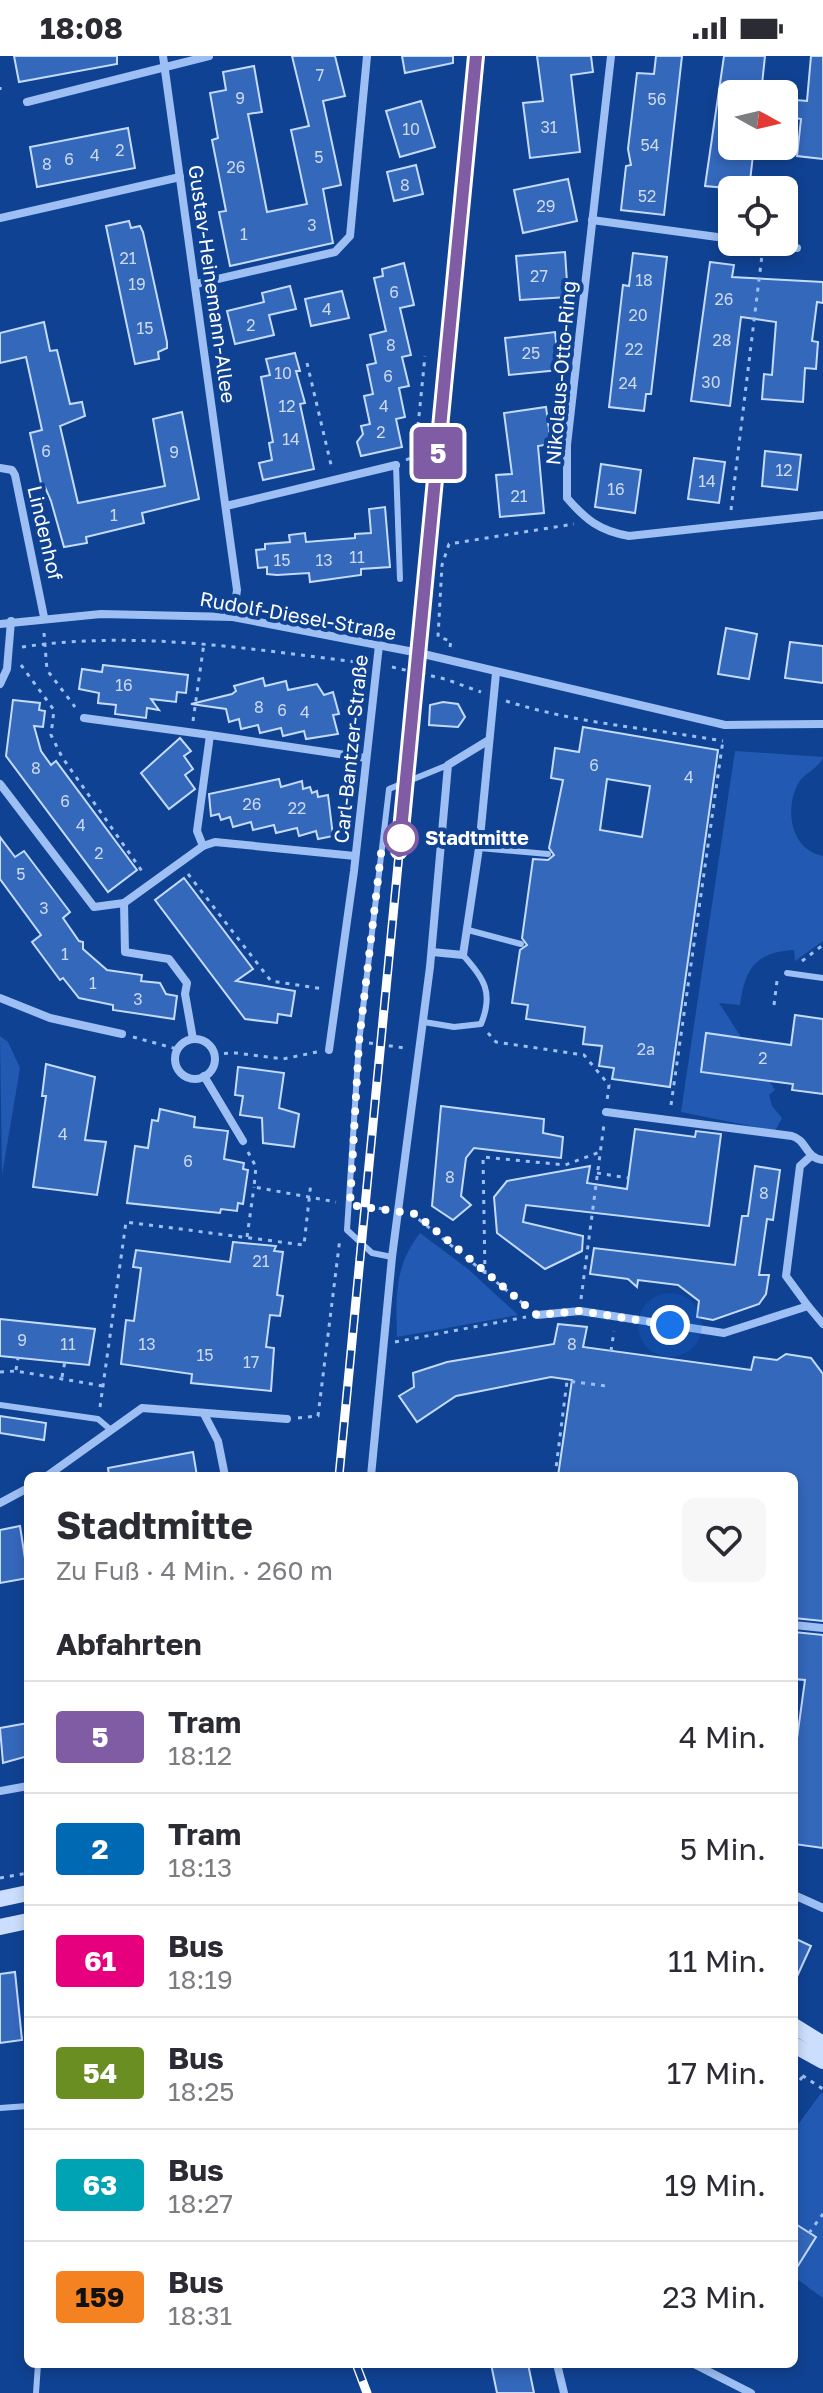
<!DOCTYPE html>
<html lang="de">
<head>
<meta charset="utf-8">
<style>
	body { margin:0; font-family:"Golos Text",sans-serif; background:#f7f7f7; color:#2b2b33; height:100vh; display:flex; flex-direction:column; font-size:30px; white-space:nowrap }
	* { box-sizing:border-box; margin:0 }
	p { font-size:26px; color:#7c7c81 }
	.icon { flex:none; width:44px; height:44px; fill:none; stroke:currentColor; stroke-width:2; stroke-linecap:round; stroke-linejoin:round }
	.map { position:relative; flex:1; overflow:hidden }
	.details { position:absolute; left:24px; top:1416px; width:774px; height:896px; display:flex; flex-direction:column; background:#fff; border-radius:12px; box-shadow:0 4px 12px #0003 }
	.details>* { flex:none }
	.badge { padding:0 16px; border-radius:6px; font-size:28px; line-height:52px }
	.needle { width:52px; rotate:98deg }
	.controls { position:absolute; left:718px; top:24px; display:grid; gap:16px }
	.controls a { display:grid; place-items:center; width:80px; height:80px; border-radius:12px; background:#fff; box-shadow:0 4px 12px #0003; font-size:40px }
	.you { position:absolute; width:40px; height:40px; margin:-20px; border:6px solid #fff; border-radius:50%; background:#1a73e8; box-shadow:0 0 0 12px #1a73e833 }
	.map>.badge { position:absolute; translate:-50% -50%; box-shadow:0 0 0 4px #fff }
	h2 { padding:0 32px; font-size:30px; line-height:72px }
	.round { display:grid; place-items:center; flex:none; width:84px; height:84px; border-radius:12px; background:#f7f7f7 }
	.overview { display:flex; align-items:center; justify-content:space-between; height:136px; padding:0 32px }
	h1 { font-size:38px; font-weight:700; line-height:60px }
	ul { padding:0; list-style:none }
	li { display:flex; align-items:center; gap:24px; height:112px; padding:0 32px; border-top:2px solid #e1e1e2 }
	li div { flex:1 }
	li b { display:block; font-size:30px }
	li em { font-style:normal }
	li .badge { min-width:88px; font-weight:700; text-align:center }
	.status { display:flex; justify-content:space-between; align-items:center; height:56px; padding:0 40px; background:#fff; direction:ltr }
	.status svg { height:22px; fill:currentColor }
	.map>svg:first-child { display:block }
	.green { fill:#225ab3 }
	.building { fill:#3468bb; stroke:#c4dbfe; stroke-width:2; fill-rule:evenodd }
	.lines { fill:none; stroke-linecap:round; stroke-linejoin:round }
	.path { stroke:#9dbff3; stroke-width:3; stroke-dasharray:4 6; stroke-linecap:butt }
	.lane { stroke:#9dbff3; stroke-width:6 }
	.street { stroke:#9dbff3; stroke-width:8 }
	.secondary { stroke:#ccdefd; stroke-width:16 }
	.rail-casing { stroke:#fff; stroke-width:9 }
	.rail { stroke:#104293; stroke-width:6; stroke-dasharray:18; stroke-linecap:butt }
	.line-casing { stroke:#fff; stroke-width:18 }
	.line { stroke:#7f5ca3; stroke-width:12 }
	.walk { stroke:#fff; stroke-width:8; stroke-dasharray:0 14.4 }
	.stop-dot { fill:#fff; stroke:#7f5ca3; stroke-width:4 }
	.labels { text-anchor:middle; stroke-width:8; stroke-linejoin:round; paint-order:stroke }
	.number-label { font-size:16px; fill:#ccd9ee }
	.street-label { font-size:20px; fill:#fff; stroke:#104293 }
	.stop-label { font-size:20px; font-weight:bold; fill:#fff; stroke:#104293; text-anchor:start }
</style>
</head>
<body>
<div class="status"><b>18:08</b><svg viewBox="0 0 49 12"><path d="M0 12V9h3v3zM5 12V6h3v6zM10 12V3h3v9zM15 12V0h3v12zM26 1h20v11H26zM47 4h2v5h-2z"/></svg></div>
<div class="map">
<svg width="823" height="2337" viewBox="0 0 823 2337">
	<rect width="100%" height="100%" fill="#104293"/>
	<!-- green -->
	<g class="green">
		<path d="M735 695 823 701C819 713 803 717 798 728 784 754 791 794 823 800V885L795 905 794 894C755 896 745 913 740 949L719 947 775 1034 769 1039 772 1050 782 1062 775 1075 681 1056Z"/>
		<polygon points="0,980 8,986 20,1012 2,1119"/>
		<path d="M420 1177 468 1213 518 1259 397 1281C396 1240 394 1211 420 1177Z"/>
		<polygon points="821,2037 823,2039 823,2242 794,2221 794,2074"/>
	</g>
	<!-- building -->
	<g class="building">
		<polygon points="14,0 117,0 117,8 19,26"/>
		<polygon points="292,0 335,0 345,40 323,45 341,129 323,133 333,187 230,210 219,156 226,155 212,84 218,82 210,37 226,34 223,16 254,10 262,56 248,58 267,156 307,148 291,74 309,70"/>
		<polygon points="402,0 453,0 453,7 405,17"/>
		<polygon points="537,0 591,0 593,16 571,19 580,96 530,102 523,47 543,45"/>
		<polygon points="656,0 682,0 664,159 621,154 626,110 631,109 628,93 637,17 654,18"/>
		<polygon points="724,0 765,0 761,38 732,38 732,90 754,90 749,134 705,130"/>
		<polygon points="811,0 823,0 823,103 797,100 801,63 795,62 796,44 807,45"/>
		<polygon points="421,45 435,91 400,101 386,55"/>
		<polygon points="128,72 135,112 37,131 30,91"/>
		<polygon points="416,109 423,138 394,145 387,116"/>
		<polygon points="568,123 577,165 523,177 514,134"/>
		<polygon points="129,165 131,172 140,170 143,176 167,286 167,292 158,296 159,303 135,308 106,170"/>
		<polygon points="565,196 568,241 520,244 516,200"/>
		<polygon points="633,197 667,201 651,338 646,338 644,355 609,351 623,229 629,230"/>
		<polygon points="710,206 734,209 732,221 823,226 823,247 817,246 812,285 818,286 816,313 805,312 803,346 762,343 764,318 772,319 776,266 741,261 730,350 691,345"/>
		<polygon points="404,207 414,249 400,252 411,299 402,301 409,330 399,332 405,361 396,363 402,391 361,400 357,386 363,378 361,370 370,368 364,340 373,338 367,309 376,307 370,279 386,275 374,222 383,220 382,213"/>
		<polygon points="290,230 296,253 269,259 274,279 235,288 227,255 264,246 262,237"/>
		<polygon points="342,235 349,262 311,270 305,243"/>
		<polygon points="44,266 50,295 57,294 70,348 82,346 85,360 60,370 78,447 165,430 153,363 182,356 199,443 142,457 144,467 86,481 87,487 64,491 51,445 45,431 42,432 30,377 42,374 26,301 0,307 0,277"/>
		<polygon points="555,276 559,314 509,319 505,282"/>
		<polygon points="295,297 300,315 296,315 305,347 300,348 314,413 263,424 259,407 272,404 269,387 273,386 261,321 270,319 266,303"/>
		<polygon points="546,351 551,388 538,390 544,457 500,461 496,419 512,418 504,357"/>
		<polygon points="765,395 801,399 797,434 762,430"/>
		<polygon points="694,402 725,406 719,447 688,443"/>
		<polygon points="601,408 641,414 635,457 595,451"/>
		<polygon points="385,451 390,511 361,513 361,519 310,526 309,517 277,519 267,518 267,511 258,512 256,494 265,493 265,488 290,486 289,479 305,477 306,486 355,482 355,478 371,477 369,453"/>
		<polygon points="726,572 757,578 749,623 718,618"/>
		<polygon points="790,586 823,590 823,627 785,622"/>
		<polygon points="103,609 188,619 186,637 177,636 176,646 151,643 159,654 147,652 146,662 115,658 116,649 98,647 99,637 79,633 82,613 102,616"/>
		<polygon points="263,622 265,630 286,625 288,634 317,628 324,639 333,636 339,658 333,659 338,678 306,683 304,675 283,680 281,672 260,677 258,669 241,673 239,663 229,666 226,653 191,648 232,638 236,635 234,630"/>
		<polygon points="13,644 40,647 39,654 45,655 43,671 34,670 41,695 51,709 56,705 137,814 108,836 6,700"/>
		<polygon points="443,646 458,648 465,661 458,671 429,669 430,649"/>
		<path d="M583 671 718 694 670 1031 612 1023 614 1012 599 1010 602 990 583 988 585 971 526 963 528 949 512 947 520 894 527 889 522 882 533 803 548 804 554 799 549 792 563 724 551 722 555 692 579 696ZM607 723 650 730 642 781 600 774Z"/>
		<polygon points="180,682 191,695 184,700 193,713 185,719 195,733 169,753 141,717"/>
		<polygon points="279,723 281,731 302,725 303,733 310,731 312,737 317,735 318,741 328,739 333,780 318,783 316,775 299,780 297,772 276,777 274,769 253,774 251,766 233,771 230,761 221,764 219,758 211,760 209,738"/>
		<polygon points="0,781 15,801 24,795 70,856 63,862 79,885 83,886 83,893 107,914 142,919 141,925 160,927 166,938 177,940 174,963 113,954 113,949 79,942 63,922 60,924 32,886 41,879 0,823"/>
		<polygon points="184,822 253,913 236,925 295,935 291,960 278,958 277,967 245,963 155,844"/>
		<polygon points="795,959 823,963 823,1038 792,1034 793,1028 701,1016 706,977 791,989"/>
		<polygon points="46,1008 95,1021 85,1084 106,1086 97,1139 33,1131 46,1040 42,1040"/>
		<polygon points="238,1011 284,1017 279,1052 299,1058 294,1091 263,1087 262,1062 240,1059 243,1040 235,1039"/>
		<polygon points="441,1050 544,1063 543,1077 563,1081 561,1102 474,1092 466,1102 461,1140 471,1149 453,1164 432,1150"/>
		<polygon points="160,1053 195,1061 194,1071 228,1075 224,1103 244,1107 243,1113 248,1114 243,1148 238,1147 237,1155 221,1153 220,1157 127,1147 135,1090 148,1092 152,1064 158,1065"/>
		<polygon points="635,1073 695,1081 696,1075 721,1078 709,1170 526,1149 523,1166 583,1180 582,1195 545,1213 497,1177 494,1141 507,1125 590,1110 587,1127 627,1133"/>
		<polygon points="755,1110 780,1114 773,1164 767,1163 759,1219 769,1219 766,1238 759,1248 713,1264 697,1261 699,1245 678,1229 638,1224 637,1231 628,1223 590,1218 594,1192 735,1209 742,1160 748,1160"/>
		<polygon points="233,1186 276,1190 274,1195 283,1196 277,1239 283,1240 280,1260 270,1259 266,1291 274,1292 271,1335 191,1327 192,1318 121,1308 126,1264 134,1265 141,1212 133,1211 136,1194 230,1206"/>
		<polygon points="0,1263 95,1273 89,1309 0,1300"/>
		<polygon points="558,1268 587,1271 583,1291 751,1314 754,1301 777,1304 786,1298 811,1302 823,1318 823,1565 794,1562 794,1420 558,1420 572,1324 551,1321 456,1340 417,1366 399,1340 414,1331 413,1317 447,1306 554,1288"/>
		<polygon points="0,1360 46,1367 44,1384 0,1377"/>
		<polygon points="193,1396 197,1420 109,1420 108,1412"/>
		<polygon points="20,1470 28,1522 0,1527 0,1474"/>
		<polygon points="794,1576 823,1579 823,1792 794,1788 794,1704 805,1624 794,1623"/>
		<polygon points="28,1667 28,1700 3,1707 0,1672"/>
		<polygon points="794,1882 811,1890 794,1927"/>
		<polygon points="15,1916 22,1984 0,1987 0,1918"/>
		<polygon points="794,2167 816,2181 794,2216"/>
		<polygon points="491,2308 528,2308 534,2337 497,2337"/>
	</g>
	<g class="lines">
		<!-- path -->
		<g class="path">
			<polyline points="0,31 0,34"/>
			<polyline points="307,307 332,413"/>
			<polyline points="406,404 415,400 425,300"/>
			<polyline points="731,454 762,199"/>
			<polyline points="44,577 47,614 75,651"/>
			<path d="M22 591C137 574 250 593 364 607"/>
			<polyline points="450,591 451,585 438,581 442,509 449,488 574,468"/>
			<polyline points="21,609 54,654 51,679 62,701 144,818"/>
			<polyline points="392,611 445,623 481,636"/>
			<path d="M506 645C579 668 648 672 723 685"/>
			<polyline points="193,665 204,587"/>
			<polyline points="188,818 271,925 324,933"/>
			<polyline points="802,905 823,889"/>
			<polyline points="774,949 777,925"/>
			<polyline points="488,977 496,986 584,999 609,1029 607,1045"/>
			<polyline points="133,981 177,993"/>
			<polyline points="369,987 405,992"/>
			<polyline points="214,998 236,997 283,1003 317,996"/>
			<polyline points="671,1049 723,684"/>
			<polyline points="248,1096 256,1111 254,1131 336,1146"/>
			<polyline points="597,1117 628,1122"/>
			<polyline points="359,1149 384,1153"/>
			<polyline points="411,1157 526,1250"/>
			<polyline points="247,1181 254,1131"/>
			<polyline points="485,1218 483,1101 565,1109 600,1096"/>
			<polyline points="581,1243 604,1068"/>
			<polyline points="395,1286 526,1261"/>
			<polyline points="611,1295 614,1275"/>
			<polyline points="16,1314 18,1302"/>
			<polyline points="0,1316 16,1315 103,1330"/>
			<polyline points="62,1321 65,1305"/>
			<polyline points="100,1351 126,1166 304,1189 311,1126"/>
			<polyline points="298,1362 318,1360 340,1182"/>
			<polyline points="555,1420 567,1325 606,1330"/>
			<polyline points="0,1822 28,1817"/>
			<polyline points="794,2014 823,2033"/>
			<polyline points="794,2032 803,2020"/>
			<polyline points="809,2177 823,2158"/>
		</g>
		<!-- lane -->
		<g class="lane">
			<polyline points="396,409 400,523"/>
			<polyline points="479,792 548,798"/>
			<polyline points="468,874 521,888"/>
			<polyline points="787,917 823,922"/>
			<path d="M424 966 454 971 481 968C494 936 484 923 463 899"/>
			<polyline points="392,1201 372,1197 347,1174 359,986 389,733 448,709"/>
			<polyline points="0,1349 98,1363 111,1374"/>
			<polyline points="0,2052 28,2050"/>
			<polyline points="36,2337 38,2308"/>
		</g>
		<!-- street -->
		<g class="street">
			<polyline points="163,0 237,534 233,561"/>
			<path d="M611 0 567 389V442C586 464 600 475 629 480L823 459"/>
			<polyline points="27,46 209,0"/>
			<polyline points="0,162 180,121"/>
			<polyline points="592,164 732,183"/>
			<polyline points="753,186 797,192"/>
			<polyline points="196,228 335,196 350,180 367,0"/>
			<polyline points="0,412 12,414 15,419 44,561"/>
			<polyline points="226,450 396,409"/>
			<polyline points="0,568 101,558 233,561 419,597 725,669 823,668"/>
			<polyline points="0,628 7,613 11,565"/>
			<polyline points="84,662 210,679 197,775 203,790"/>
			<polyline points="210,679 366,702"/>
			<polyline points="0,728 94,851 124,847 125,896 169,903 187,927 185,938 193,983"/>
			<polyline points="124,847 203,790 215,786 355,800"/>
			<polyline points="432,896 463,899 479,792 496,617"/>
			<polyline points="0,942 50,962 122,978"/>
			<circle cx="195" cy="1003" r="20"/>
			<polyline points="329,994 354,815 379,589"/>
			<polyline points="204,1020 243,1085"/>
			<path d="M606 1056 792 1080C807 1084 805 1102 823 1104"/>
			<polyline points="808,1250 786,1220 800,1110 811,1100"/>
			<polyline points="537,1259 580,1255 724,1277 808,1250 823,1268"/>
			<polyline points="204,1358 218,1385 225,1420"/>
			<polyline points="47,1420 142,1352 287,1363"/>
			<polyline points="371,1420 392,1201 430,911 448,709 489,684"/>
			<polyline points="0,1447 28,1432"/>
			<polyline points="794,1569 823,1572"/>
			<polyline points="0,1735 28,1730"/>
			<polyline points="794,1839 823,1852"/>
			<polyline points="557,2308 564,2337"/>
			<polyline points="694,2308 751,2337"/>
		</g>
		<!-- secondary -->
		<g class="secondary">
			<polyline points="0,1843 28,1837"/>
			<polyline points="0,1871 28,1865"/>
			<polyline points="794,1970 823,1988"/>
			<polyline points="794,1989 823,2005"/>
		</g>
		<defs>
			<g id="rail">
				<polyline points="339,1420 476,0"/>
				<polyline points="356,2308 367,2337"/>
			</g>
		</defs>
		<!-- rail casing -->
		<use href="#rail" class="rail-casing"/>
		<!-- rail -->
		<use href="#rail" class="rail"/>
	</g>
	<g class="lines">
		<defs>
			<polyline id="line" points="399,795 476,0"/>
		</defs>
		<!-- line casing -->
		<use href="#line" class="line-casing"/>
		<!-- line -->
		<use href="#line" class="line"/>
		<!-- walk -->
		<polyline class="walk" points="401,782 382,789 359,986 350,1149 416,1158 537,1259 580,1255 670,1269"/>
	</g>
	<!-- markers -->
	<circle class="stop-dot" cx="401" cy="782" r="16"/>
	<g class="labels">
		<!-- number labels -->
		<g class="number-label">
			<text x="320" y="25">7</text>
			<text x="240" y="48">9</text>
			<text x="657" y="49">56</text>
			<text x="549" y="77">31</text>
			<text x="411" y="79">10</text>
			<text x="650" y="95">54</text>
			<text x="120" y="100">2</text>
			<text x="95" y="105">4</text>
			<text x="319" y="107">5</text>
			<text x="69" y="109">6</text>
			<text x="47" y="114">8</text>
			<text x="236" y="117">26</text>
			<text x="405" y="135">8</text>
			<text x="647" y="146">52</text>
			<text x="546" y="156">29</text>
			<text x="312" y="175">3</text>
			<text x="244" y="184">1</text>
			<text x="128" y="208">21</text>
			<text x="539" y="226">27</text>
			<text x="644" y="230">18</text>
			<text x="137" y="234">19</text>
			<text x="394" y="242">6</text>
			<text x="724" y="249">26</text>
			<text x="327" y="259">4</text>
			<text x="638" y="265">20</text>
			<text x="251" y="275">2</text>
			<text x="145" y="278">15</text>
			<text x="722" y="290">28</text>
			<text x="391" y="295">8</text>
			<text x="634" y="299">22</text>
			<text x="531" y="303">25</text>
			<text x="283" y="323">10</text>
			<text x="388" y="326">6</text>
			<text x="711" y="332">30</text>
			<text x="628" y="333">24</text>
			<text x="287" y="356">12</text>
			<text x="384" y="356">4</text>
			<text x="381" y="382">2</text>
			<text x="291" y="389">14</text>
			<text x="46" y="401">6</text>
			<text x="174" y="402">9</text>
			<text x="784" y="420">12</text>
			<text x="707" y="431">14</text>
			<text x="616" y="439">16</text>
			<text x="519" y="446">21</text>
			<text x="114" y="465">1</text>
			<text x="357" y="507">11</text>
			<text x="282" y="510">15</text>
			<text x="324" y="510">13</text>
			<text x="124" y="635">16</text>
			<text x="259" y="657">8</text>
			<text x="282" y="660">6</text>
			<text x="305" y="662">4</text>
			<text x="594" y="715">6</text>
			<text x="36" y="718">8</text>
			<text x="689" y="727">4</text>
			<text x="65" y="751">6</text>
			<text x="252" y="754">26</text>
			<text x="297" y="758">22</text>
			<text x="81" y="775">4</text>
			<text x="99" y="803">2</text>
			<text x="21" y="824">5</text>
			<text x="44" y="858">3</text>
			<text x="65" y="904">1</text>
			<text x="93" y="933">1</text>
			<text x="138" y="949">3</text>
			<text x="646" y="999">2a</text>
			<text x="763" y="1008">2</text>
			<text x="63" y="1084">4</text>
			<text x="188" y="1111">6</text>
			<text x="450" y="1127">8</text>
			<text x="764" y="1143">8</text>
			<text x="261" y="1211">21</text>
			<text x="22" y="1290">9</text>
			<text x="68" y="1294">11</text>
			<text x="147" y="1294">13</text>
			<text x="572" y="1294">8</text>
			<text x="205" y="1305">15</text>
			<text x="251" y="1312">17</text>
		</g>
		<!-- street labels -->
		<g class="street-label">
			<text transform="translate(212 228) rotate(82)" y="7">Gustav-Heinemann-Allee</text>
			<text transform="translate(561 317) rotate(-85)" y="7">Nikolaus-Otto-Ring</text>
			<text transform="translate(45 477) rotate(77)" y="7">Lindenhof</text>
			<text transform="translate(298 560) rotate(10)" y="7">Rudolf-Diesel-Straße</text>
			<text transform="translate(351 693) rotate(-84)" y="7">Carl-Bantzer-Straße</text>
		</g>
		<!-- stop labels -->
		<g class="stop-label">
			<text x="425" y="789">Stadtmitte</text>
		</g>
	</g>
</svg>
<div class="controls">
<a><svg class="needle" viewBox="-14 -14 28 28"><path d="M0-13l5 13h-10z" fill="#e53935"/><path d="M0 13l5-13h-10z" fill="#7c7c81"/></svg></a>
<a><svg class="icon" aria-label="locate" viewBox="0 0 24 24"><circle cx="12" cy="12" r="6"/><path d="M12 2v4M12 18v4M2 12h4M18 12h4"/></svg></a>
</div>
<div class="you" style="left:670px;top:1269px"></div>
<b class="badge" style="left:438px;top:397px;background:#7f5ca3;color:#fff">5</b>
<section class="details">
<div class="overview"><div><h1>Stadtmitte</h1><p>Zu Fuß · 4 Min. · 260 m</p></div><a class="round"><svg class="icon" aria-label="heart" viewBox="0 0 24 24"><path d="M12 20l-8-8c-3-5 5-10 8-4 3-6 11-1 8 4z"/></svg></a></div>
<h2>Abfahrten</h2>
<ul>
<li><span class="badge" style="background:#7f5ca3;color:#fff">5</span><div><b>Tram</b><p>18:12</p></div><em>4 Min.</em></li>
<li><span class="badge" style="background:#0069b4;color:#fff">2</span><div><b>Tram</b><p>18:13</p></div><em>5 Min.</em></li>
<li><span class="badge" style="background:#e6007e;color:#fff">61</span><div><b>Bus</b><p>18:19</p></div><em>11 Min.</em></li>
<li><span class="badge" style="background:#6b8e23;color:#fff">54</span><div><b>Bus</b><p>18:25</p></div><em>17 Min.</em></li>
<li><span class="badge" style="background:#00a3b4;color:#fff">63</span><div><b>Bus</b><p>18:27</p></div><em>19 Min.</em></li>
<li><span class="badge" style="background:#f58220;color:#111">159</span><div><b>Bus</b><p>18:31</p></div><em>23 Min.</em></li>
</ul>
</section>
</div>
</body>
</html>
